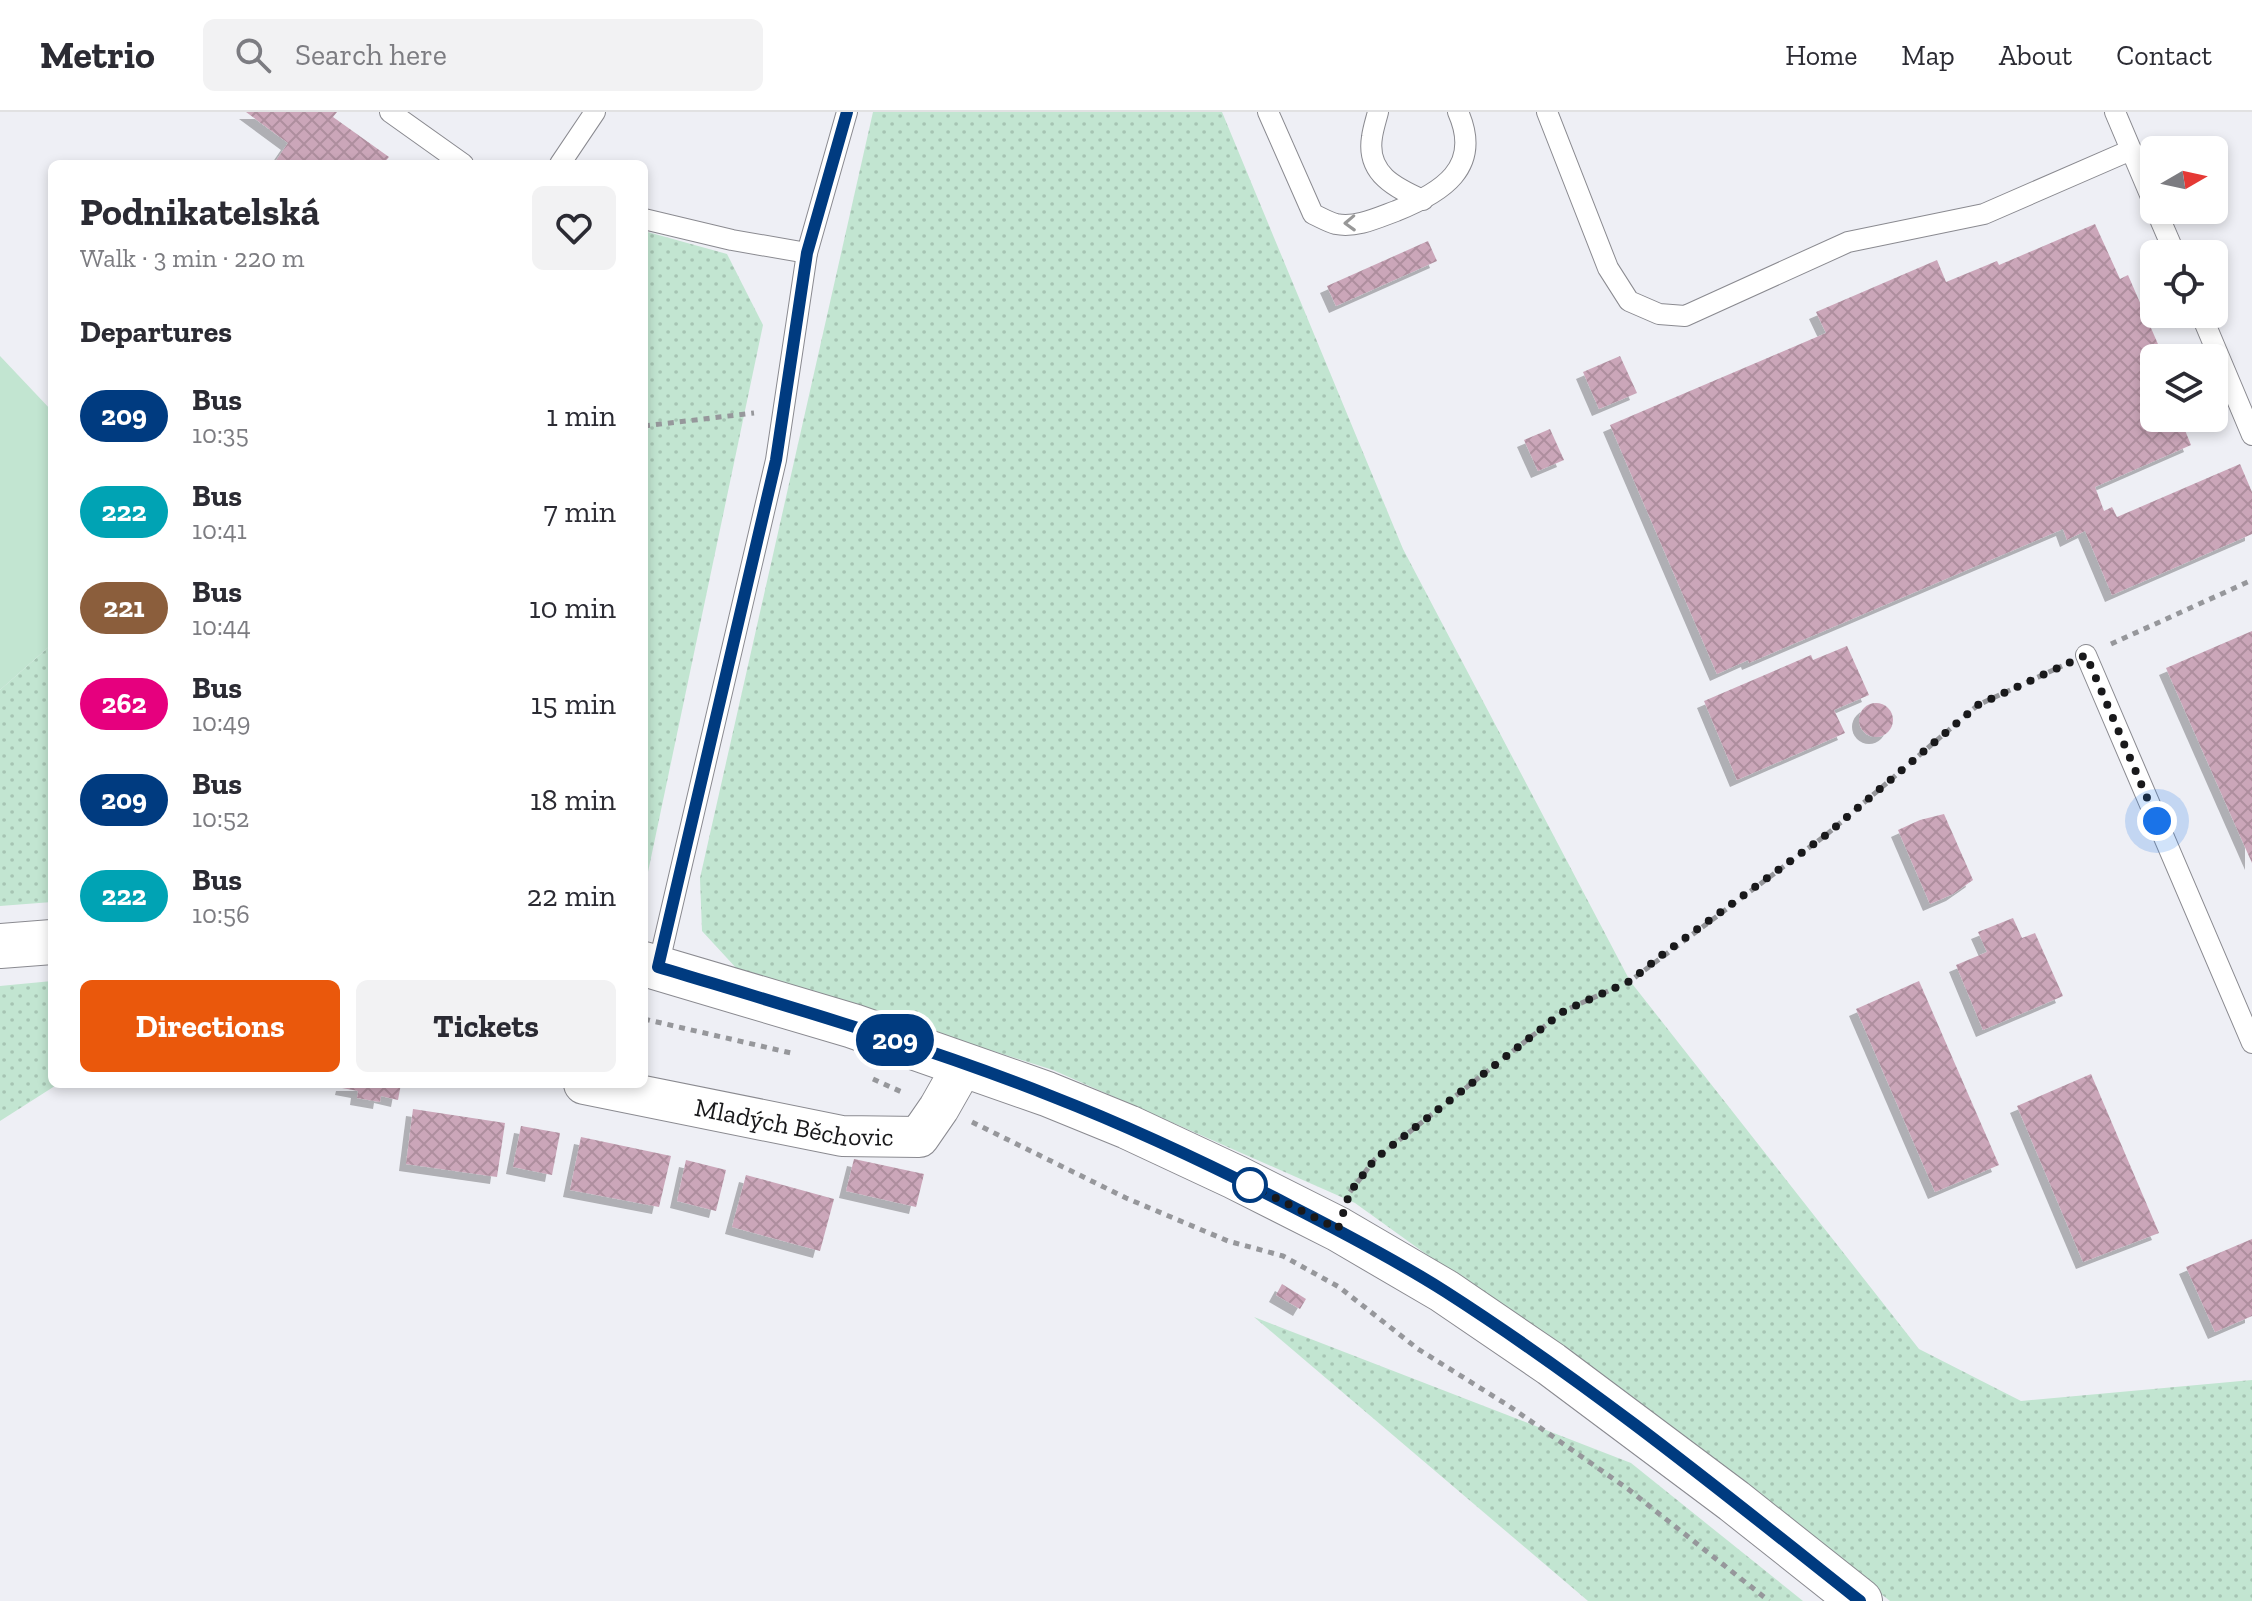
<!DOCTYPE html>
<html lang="en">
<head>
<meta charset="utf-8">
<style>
	body { margin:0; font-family:"Zilla Slab",serif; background:#f2f2f3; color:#2b2b33; height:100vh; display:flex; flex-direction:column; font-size:30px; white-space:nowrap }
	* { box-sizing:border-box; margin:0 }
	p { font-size:26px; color:#7c7c81 }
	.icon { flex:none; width:44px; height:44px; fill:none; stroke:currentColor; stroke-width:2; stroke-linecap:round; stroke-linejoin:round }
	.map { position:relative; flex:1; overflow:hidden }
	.details { position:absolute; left:48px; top:48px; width:600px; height:928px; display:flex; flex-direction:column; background:#fff; border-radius:12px; box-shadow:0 4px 12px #0003 }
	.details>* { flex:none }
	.badge { padding:0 16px; border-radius:26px; font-size:28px; line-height:52px }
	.needle { width:52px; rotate:81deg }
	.buttons { position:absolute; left:2140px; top:24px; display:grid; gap:16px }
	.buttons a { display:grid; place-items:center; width:88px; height:88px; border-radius:12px; background:#fff; box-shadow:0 4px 12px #0003; font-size:40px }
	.you { position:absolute; width:40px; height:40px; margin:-20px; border:6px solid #fff; border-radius:50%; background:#1a73e8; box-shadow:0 0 0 12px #1a73e833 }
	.map>.badge { position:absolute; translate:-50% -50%; box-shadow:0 0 0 4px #fff }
	h2 { padding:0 32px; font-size:30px; line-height:72px }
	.round { display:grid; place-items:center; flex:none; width:84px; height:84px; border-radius:12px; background:#f2f2f3 }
	.head { display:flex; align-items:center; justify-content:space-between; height:136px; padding:0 32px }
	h1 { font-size:38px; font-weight:700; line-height:60px }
	.button { display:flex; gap:16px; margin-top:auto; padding:16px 32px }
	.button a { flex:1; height:92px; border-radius:12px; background:#ea580c; color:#fff; font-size:32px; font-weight:700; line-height:92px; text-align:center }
	.button a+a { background:#f2f2f3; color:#2b2b33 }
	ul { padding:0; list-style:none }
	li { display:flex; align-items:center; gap:24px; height:96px; padding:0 32px }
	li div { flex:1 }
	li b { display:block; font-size:30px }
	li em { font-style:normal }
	li .badge { min-width:88px; font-weight:700; text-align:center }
	header { display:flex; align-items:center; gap:48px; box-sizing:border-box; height:112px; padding:0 40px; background:#fff; border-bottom:2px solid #e1e1e2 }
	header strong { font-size:38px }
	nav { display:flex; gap:44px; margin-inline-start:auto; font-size:28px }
	.search { width:560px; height:72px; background:#f2f2f3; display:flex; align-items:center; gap:20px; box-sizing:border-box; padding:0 28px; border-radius:12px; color:#7c7c81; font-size:30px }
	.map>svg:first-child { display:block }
	.grass { fill:url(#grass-dots) }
	.green { fill:#c2e5d1 }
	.building { fill:url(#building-cross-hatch); filter:url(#shadow) }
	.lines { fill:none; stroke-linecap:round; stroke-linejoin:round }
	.lane-casing { stroke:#8a8a90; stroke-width:22 }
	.street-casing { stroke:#8a8a90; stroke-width:42 }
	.secondary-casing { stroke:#8a8a90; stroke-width:46 }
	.path { stroke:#96979b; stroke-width:5; stroke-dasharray:6 6; stroke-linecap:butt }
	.lane { stroke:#fff; stroke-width:20 }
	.street { stroke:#fff; stroke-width:40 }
	.secondary { stroke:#fff; stroke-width:44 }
	.oneway { stroke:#989898 }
	.line-casing { stroke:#fff; stroke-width:18 }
	.line { stroke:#003b80; stroke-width:12 }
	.walk { stroke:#19191b; stroke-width:8; stroke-dasharray:0 14.4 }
	.stop-dot { fill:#fff; stroke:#003b80; stroke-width:4 }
	.labels { text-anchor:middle; stroke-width:8; stroke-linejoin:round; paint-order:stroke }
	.street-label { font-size:26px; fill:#19191b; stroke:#eeeff5 }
</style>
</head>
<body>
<header>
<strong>Metrio</strong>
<div class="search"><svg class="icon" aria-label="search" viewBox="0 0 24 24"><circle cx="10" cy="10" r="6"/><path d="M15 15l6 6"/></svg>Search here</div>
<nav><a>Home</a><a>Map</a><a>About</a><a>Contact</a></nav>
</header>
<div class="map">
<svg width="2252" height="1489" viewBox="0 0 2252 1489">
	<defs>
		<pattern id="grass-dots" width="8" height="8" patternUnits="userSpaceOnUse" patternTransform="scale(2)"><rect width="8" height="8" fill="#c2e5d1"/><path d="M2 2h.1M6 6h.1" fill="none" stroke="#a6c4b3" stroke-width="1.8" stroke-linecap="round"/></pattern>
		<pattern id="building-cross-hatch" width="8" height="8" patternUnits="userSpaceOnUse" patternTransform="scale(2)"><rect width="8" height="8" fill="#cba6b9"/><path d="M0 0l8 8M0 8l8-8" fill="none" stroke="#ae8e9e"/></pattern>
		<filter id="shadow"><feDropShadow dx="-7" dy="7" stdDeviation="0" flood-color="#0004"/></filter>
	</defs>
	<rect width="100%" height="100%" fill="#eeeff5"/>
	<!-- grass -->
	<g class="grass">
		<polygon points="873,0 1222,0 1403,437 1630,869 1919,1237 2021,1289 2252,1268 2252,1489 1890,1489 1679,1324 1355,1091 1053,958 738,858 702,819 700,766"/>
		<polygon points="644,119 727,142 763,213 644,779"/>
		<polygon points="52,532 52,790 0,794 0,578"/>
		<polygon points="52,869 52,972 58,972 0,1009 0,874"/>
		<polygon points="1254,1205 1631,1351 1803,1489 1588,1489"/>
	</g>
	<!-- green -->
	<polygon class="green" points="0,244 52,299 52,532 0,578"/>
	<!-- building -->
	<g class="building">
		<polygon points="246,0 337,0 333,5 389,45 383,52 277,52 275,50 288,31"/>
		<polygon points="2095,112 2120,167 2128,163 2164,246 2154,246 2154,306 2180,306 2191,333 2095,375 2104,399 2112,395 2117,405 2240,352 2252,380 2252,422 2112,483 2085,419 2067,428 2063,417 1749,551 1748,548 1717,562 1610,313 1826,221 1816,200 1937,148 1946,170 1997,149 1999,153"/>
		<polygon points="1428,129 1437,149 1336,194 1327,174"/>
		<polygon points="1620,244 1637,281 1599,297 1583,260"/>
		<polygon points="1550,317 1564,348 1538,359 1524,328"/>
		<polygon points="2252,519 2252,751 2166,556"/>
		<polygon points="1847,534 1869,583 1834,598 1845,621 1737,668 1704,589 1811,543 1813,548"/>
		<circle cx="1876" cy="608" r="17"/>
		<polygon points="1944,702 1973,768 1953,782 1930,792 1898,718 1920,708"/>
		<polygon points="2013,806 2022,826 2035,821 2063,884 1983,918 1956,853 1987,840 1978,820"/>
		<polygon points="1919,869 1999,1053 1935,1080 1856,897"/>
		<polygon points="2091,962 2159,1121 2083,1150 2017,994"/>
		<polygon points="343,972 401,972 398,988 381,984 380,990 357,986 358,979 342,976"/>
		<polygon points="413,997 505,1011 497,1065 406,1052"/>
		<polygon points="521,1014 560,1021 552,1063 513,1055"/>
		<polygon points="581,1025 671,1044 659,1095 570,1078"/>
		<polygon points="854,1047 924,1062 916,1095 846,1079"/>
		<polygon points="686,1048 726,1058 716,1099 677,1089"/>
		<polygon points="746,1063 834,1087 820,1139 732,1115"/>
		<polygon points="2252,1127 2252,1204 2215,1220 2186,1155"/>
		<polygon points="1282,1172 1306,1187 1300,1197 1276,1183"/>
	</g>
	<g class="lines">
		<defs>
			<g id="lane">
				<polyline points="390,0 463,52"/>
				<path d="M1268 0 1313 102C1320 105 1328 110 1336 112 1356 116 1377 106 1396 99 1441 81 1483 56 1458 0"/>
				<path d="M1378 0C1376 8 1373 17 1372 25 1366 62 1396 76 1423 88"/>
				<polyline points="1547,0 1608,156 1629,189 1659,202 1685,204 1848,130 1984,102 2131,38"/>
				<polyline points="2115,0 2154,92"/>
				<polyline points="560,52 595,0"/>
				<polyline points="2156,98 2175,142"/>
				<polyline points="644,107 732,128 807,141"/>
				<polyline points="2201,202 2252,323"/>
				<polyline points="2086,543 2252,931"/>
				<polyline points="658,855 776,348 807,141 847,0"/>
			</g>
			<g id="street">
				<path id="s1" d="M584 972 842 1024 919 1025 939 996 964 952"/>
			</g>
			<g id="secondary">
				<polyline points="0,834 52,830"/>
				<polyline points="644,852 853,914 1047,982 1128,1015 1235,1065 1338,1117 1444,1179 1551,1252 1734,1389 1860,1489"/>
			</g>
		</defs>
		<!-- lane casing -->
		<use href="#lane" class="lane-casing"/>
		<!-- street casing -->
		<use href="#street" class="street-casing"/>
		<!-- secondary casing -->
		<use href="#secondary" class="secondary-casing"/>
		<!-- path -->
		<g class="path">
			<polyline points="644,314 754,301"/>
			<polyline points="2111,532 2252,468"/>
			<polyline points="644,907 791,941"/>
			<polyline points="873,967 904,981"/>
			<polyline points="972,1010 1126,1086 1228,1129 1283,1144 1339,1175 1418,1237 1509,1294 1628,1377 1769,1489"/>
			<polyline points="1350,1080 1375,1047 1564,899 1630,869 1826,723 1978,593 2062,554"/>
		</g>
		<!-- lane -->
		<use href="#lane" class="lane"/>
		<!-- street -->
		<use href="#street" class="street"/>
		<!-- secondary -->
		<use href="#secondary" class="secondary"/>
	</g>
	<!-- one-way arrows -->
	<defs><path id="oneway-chevron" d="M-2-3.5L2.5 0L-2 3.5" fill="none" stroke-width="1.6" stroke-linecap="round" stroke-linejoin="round" transform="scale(2)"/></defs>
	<use class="oneway" href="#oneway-chevron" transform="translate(1350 111) rotate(178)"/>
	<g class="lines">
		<defs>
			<path id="line" d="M847 0 807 141 776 348 658 855C790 895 923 933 1051 984 1133 1016 1211 1053 1289 1093 1342 1120 1396 1148 1446 1180 1591 1273 1725 1382 1860 1489"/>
		</defs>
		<!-- line casing -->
		<use href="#line" class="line-casing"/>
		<!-- line -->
		<use href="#line" class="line"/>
		<!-- walk -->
		<polyline class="walk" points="1250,1073 1338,1117 1350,1080 1375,1047 1564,899 1630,869 1662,843 1826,723 1978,593 2086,543 2157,709"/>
	</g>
	<!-- markers -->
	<circle class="stop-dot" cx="1250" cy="1073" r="16"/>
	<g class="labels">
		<!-- street labels -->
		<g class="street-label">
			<text dy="9" stroke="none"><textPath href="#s1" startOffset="214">Mladých Běchovic</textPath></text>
		</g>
	</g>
</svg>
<div class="buttons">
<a><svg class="needle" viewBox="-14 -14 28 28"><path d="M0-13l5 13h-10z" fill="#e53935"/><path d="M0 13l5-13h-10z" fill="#7c7c81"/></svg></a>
<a><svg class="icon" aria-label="locate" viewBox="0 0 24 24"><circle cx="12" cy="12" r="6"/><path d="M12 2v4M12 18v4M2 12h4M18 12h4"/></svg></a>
<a><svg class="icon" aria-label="layers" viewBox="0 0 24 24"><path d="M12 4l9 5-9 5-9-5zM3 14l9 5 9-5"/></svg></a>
</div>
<div class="you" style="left:2157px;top:709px"></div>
<b class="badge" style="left:895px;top:928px;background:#003b80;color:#fff">209</b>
<section class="details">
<div class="head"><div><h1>Podnikatelská</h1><p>Walk · 3 min · 220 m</p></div><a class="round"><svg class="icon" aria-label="heart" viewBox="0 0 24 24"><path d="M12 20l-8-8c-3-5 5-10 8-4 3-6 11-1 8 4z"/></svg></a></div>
<h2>Departures</h2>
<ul>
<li><span class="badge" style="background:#003b80;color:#fff">209</span><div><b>Bus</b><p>10:35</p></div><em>1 min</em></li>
<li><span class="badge" style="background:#00a3b4;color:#fff">222</span><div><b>Bus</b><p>10:41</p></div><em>7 min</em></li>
<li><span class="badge" style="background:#8b5e3c;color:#fff">221</span><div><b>Bus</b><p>10:44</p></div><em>10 min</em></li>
<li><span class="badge" style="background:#e6007e;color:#fff">262</span><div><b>Bus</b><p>10:49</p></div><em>15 min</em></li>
<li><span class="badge" style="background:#003b80;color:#fff">209</span><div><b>Bus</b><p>10:52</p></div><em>18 min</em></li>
<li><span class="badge" style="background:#00a3b4;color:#fff">222</span><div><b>Bus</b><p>10:56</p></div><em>22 min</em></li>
</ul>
<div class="button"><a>Directions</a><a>Tickets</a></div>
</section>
</div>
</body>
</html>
